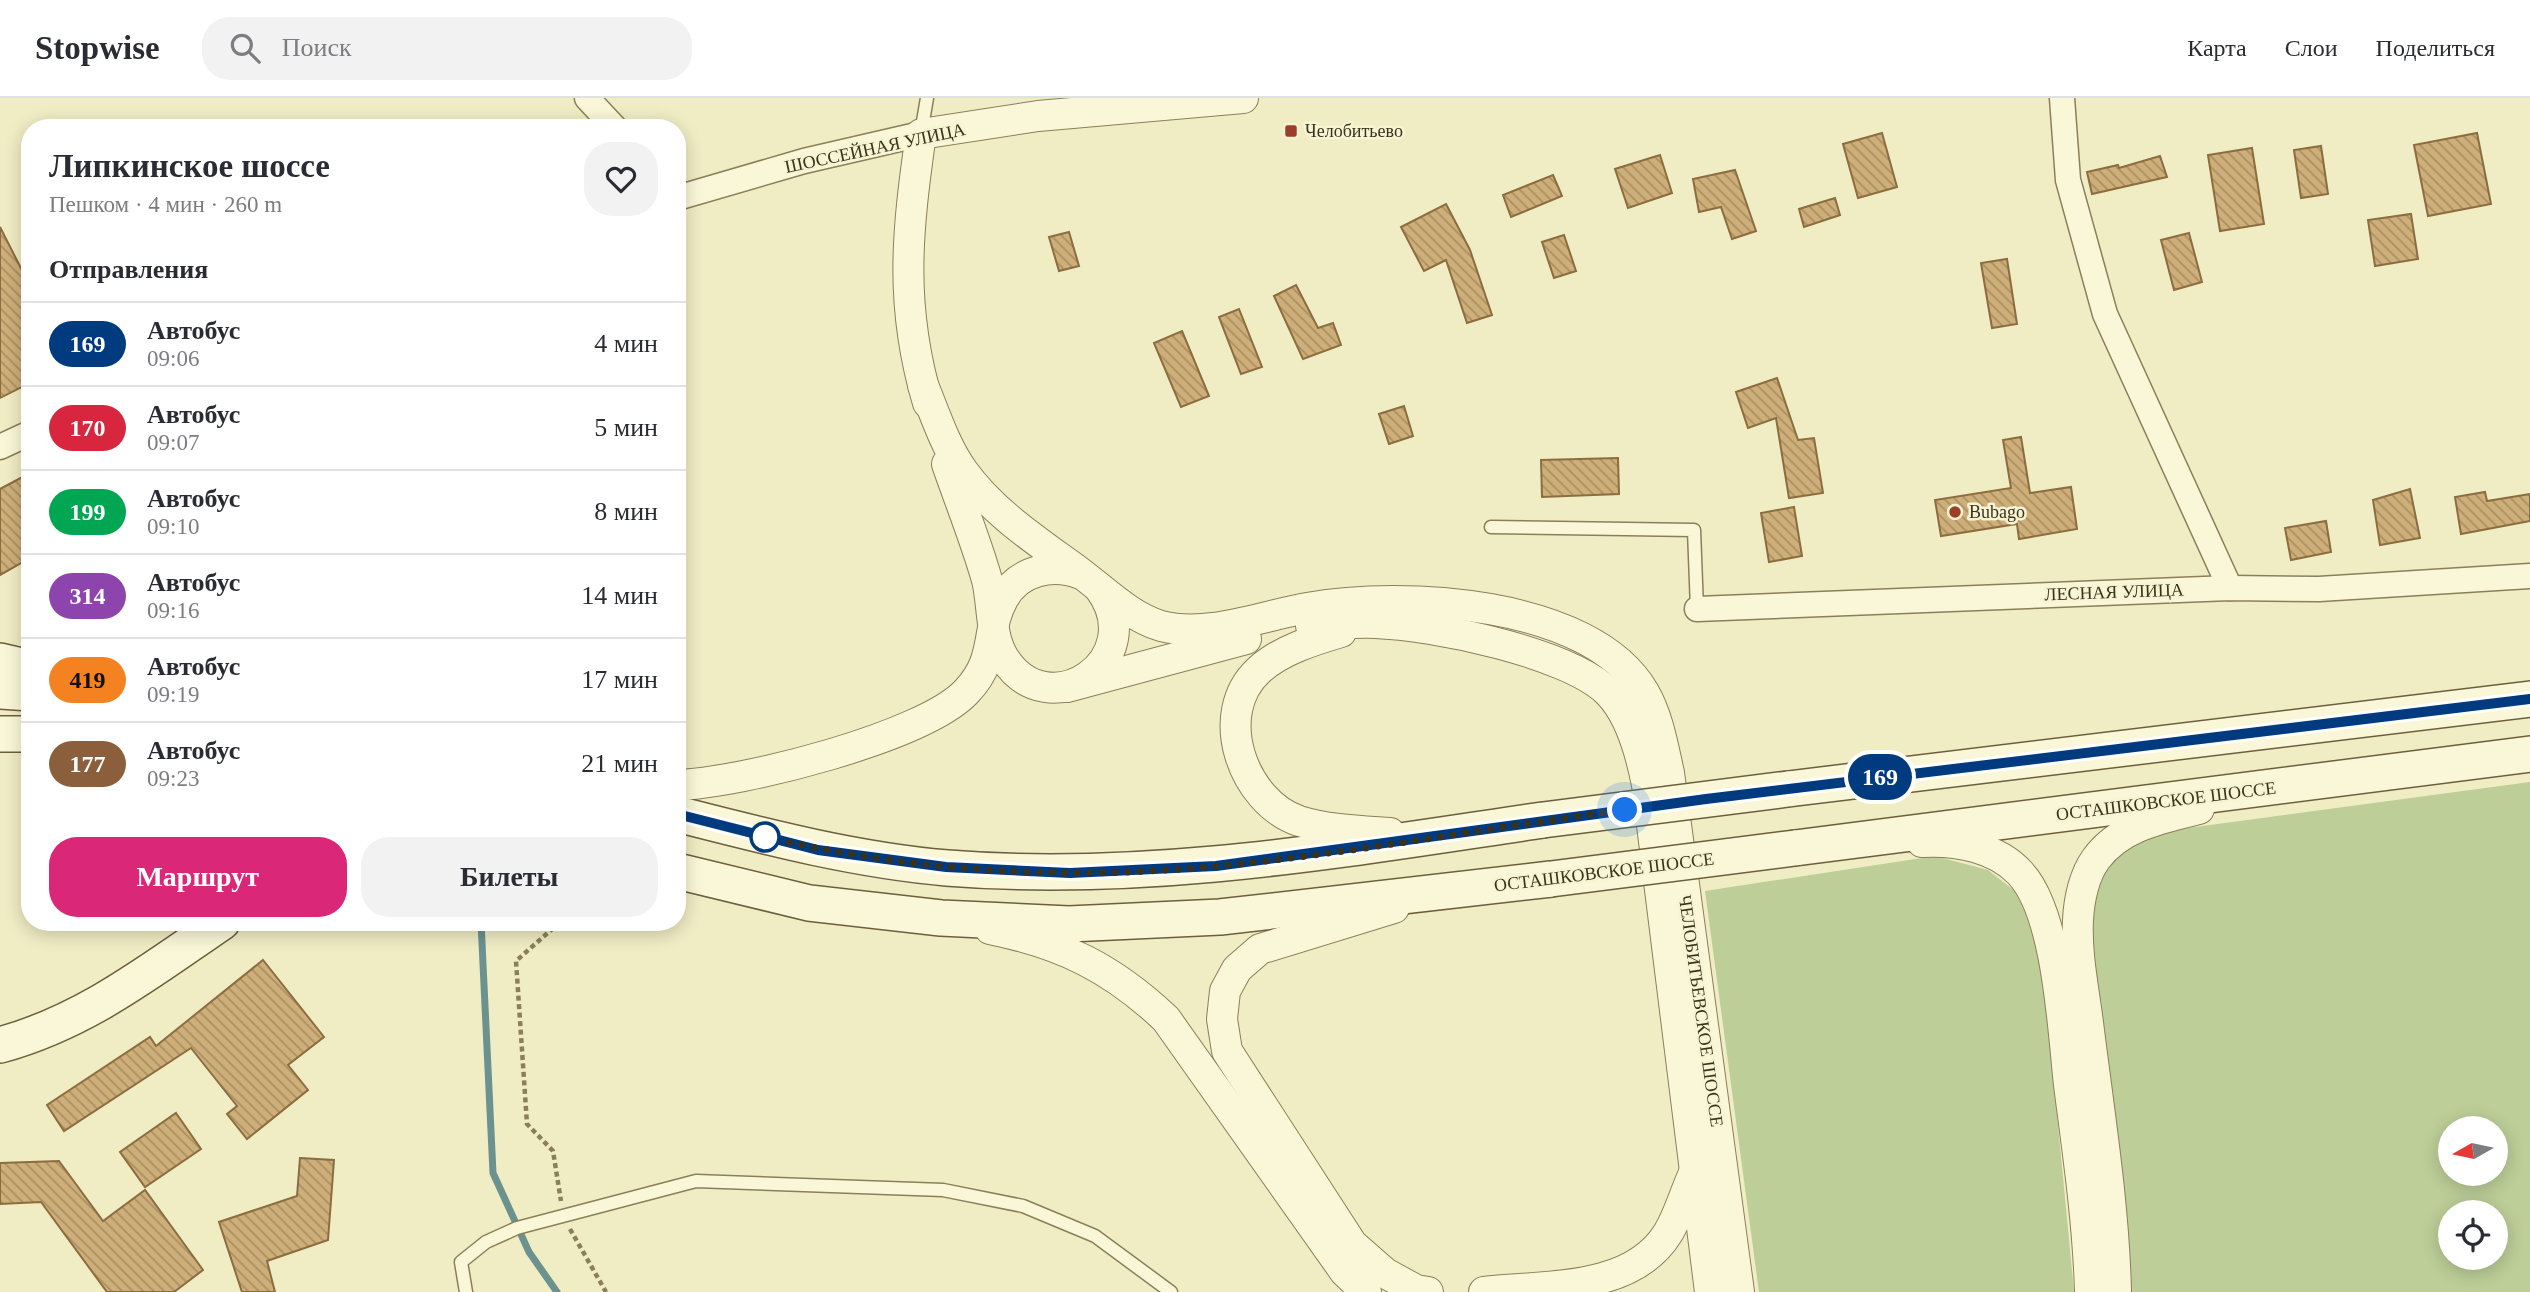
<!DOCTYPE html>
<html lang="ru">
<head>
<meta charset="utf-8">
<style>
	body { margin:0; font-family:Georgia,serif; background:#f2f2f3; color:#2b2b33; height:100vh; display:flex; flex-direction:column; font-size:26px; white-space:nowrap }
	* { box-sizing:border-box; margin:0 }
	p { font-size:23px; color:#7c7c81 }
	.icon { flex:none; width:38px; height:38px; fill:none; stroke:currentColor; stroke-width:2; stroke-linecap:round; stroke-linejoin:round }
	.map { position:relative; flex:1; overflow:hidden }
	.side { position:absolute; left:21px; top:21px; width:665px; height:812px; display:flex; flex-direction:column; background:#fff; border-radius:28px; box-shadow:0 4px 18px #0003 }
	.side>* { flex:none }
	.badge { padding:0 14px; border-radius:23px; font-size:24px; line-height:46px }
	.needle { width:46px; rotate:261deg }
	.controls { position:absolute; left:2438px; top:1018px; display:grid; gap:14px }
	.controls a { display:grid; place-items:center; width:70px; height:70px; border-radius:50%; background:#fff; box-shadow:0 4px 18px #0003; font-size:35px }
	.you { position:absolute; width:35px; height:35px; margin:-18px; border:5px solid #fff; border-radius:50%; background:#1a73e8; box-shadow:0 0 0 10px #1a73e833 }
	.map>.badge { position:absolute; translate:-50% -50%; box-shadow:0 0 0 4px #fff }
	h2 { padding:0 28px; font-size:26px; line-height:63px }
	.round { display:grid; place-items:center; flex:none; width:74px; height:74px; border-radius:28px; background:#f2f2f3 }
	.head { display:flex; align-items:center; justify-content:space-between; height:119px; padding:0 28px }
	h1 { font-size:33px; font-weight:600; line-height:52px }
	.action { display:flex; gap:14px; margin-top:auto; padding:14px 28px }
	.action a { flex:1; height:80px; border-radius:28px; background:#db2777; color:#fff; font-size:28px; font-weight:600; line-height:80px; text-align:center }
	.action a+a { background:#f2f2f3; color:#2b2b33 }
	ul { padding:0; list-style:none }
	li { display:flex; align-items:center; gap:21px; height:84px; padding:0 28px; border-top:2px solid #e1e1e2 }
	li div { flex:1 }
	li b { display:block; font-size:26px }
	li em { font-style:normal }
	li .badge { min-width:77px; font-weight:700; text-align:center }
	header { display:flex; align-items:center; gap:42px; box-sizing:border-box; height:98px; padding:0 35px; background:#fff; border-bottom:2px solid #e1e1e2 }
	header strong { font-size:33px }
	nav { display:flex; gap:38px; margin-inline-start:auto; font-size:24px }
	.search { width:490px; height:63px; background:#f2f2f3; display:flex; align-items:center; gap:18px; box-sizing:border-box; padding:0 24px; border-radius:28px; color:#7c7c81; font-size:26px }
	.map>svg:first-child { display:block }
	.grass { fill:#bdce98; fill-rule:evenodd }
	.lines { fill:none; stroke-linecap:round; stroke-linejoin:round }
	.stream { stroke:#6c9290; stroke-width:7 }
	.building { fill:url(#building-back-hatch); stroke:#8b6d3f; stroke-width:2 }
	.service-casing { stroke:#8b7f5a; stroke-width:15 }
	.minor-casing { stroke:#8b7f5a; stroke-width:27 }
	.tertiary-casing { stroke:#8b7f5a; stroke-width:32 }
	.secondary-casing { stroke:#6d5f3d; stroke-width:38 }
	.path { stroke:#8b7f5a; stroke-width:4.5; stroke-dasharray:5 3.5; stroke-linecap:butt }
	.service { stroke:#faf7d8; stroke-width:12 }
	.minor { stroke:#faf7d8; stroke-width:24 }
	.tertiary { stroke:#faf7d8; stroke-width:30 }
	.secondary { stroke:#faf7d8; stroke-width:35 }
	.secondary-bridge-casing { stroke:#6d5f3d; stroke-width:38; stroke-linecap:butt }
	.secondary-bridge { stroke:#faf7d8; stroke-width:35 }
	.line-casing { stroke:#fff; stroke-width:16 }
	.line { stroke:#003b80; stroke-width:10 }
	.walk { stroke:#3b321e; stroke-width:7; stroke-dasharray:0 12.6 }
	.poi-dot { fill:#9d3f28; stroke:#f7f4d4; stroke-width:2.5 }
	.stop-dot { fill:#fff; stroke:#003b80; stroke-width:3.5 }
	.labels { text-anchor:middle; stroke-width:5; stroke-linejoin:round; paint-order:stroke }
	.poi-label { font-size:18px; fill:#3b321e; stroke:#f7f4d4; text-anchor:start }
	.street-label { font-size:18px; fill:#3b321e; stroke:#f7f4d4 }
</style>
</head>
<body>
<header>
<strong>Stopwise</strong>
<div class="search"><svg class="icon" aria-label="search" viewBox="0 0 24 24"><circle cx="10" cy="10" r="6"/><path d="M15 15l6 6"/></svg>Поиск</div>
<nav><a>Карта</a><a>Слои</a><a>Поделиться</a></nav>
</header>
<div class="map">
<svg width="2530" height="1194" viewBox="0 0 2530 1194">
	<defs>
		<pattern id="building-back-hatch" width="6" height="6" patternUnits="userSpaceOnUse" patternTransform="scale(1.75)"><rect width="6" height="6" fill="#cfaf79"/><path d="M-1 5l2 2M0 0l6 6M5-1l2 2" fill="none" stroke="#a98f63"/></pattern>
	</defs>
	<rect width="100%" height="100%" fill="#f0ecc4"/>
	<!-- grass -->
	<g class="grass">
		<path d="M2530 684V1194H2124L2092 869C2091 827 2088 781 2122 752 2134 742 2158 738 2173 732ZM2450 1031H2496V1076H2450ZM2450 1115H2496V1160H2450Z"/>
		<polygon points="1935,758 1988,772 2020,797 2042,859 2074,1194 1759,1194 1705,793"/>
	</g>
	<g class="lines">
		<!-- stream -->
		<polyline class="stream" points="481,824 493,1075 529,1154 557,1194"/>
	</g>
	<!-- building -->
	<g class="building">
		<polygon points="1882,35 1897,89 1858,100 1843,46"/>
		<polygon points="2477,35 2491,106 2428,118 2414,47"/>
		<polygon points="2321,48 2328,96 2301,100 2294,52"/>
		<polygon points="2252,50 2264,126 2220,133 2208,57"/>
		<polygon points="1660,57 1672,95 1628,110 1615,71"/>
		<polygon points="2160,58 2167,79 2092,96 2087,74 2118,67 2119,70"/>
		<polygon points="1735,72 1756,133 1732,141 1721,109 1699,114 1693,81"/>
		<polygon points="1553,77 1562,98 1511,119 1503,97"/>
		<polygon points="1835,100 1840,117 1804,129 1799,111"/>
		<polygon points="1446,106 1470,152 1492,217 1467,225 1446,162 1424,173 1401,129"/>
		<polygon points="2411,116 2418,161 2375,168 2368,122"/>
		<polygon points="0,129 30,188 30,285 0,300"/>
		<polygon points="1069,134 1079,168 1059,173 1049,139"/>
		<polygon points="2189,135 2202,184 2174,192 2161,142"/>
		<polygon points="1564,137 1576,173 1554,180 1542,144"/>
		<polygon points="2007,161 2017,226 1992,230 1981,165"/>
		<polygon points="1296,187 1318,230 1333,225 1341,247 1303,261 1274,198"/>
		<polygon points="1239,211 1262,269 1241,276 1219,219"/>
		<polygon points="1182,233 1209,298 1181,309 1154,245"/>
		<polygon points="1777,280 1798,342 1814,340 1823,395 1789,400 1776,320 1748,330 1736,294"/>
		<polygon points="1404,308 1413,338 1389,346 1379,316"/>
		<polygon points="2021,339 2030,395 2071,389 2077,431 2019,441 2017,426 1941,438 1935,402 2011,390 2003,342"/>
		<polygon points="1618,360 1619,396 1542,399 1541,362"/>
		<polygon points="30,375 30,460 0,477 0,391"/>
		<polygon points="2410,391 2420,440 2380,447 2373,402"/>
		<polygon points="2485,394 2487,403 2530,396 2530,423 2461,436 2455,399"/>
		<polygon points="1794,409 1802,458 1769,464 1761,415"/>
		<polygon points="2326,423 2331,454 2291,462 2285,430"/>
		<polygon points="263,862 324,939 288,967 308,992 247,1041 227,1016 237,1008 191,950 64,1033 47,1007 150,939 156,948"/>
		<polygon points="176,1015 201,1051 145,1089 120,1054"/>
		<polygon points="300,1060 334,1062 328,1142 267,1163 275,1194 242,1194 219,1124 297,1098"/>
		<polygon points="59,1063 103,1123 145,1092 203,1172 174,1194 107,1194 41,1104 0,1106 0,1065"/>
	</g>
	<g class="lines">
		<defs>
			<g id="service">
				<polyline points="921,35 927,0"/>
				<polyline points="1491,429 1694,432 1697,511"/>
				<polyline points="466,1194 461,1164 486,1144 517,1130 696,1083 943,1092 1023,1108 1095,1138 1171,1194"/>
			</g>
			<g id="minor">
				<polyline points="587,0 615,30"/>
				<polyline points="2062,0 2068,82 2105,216 2230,490"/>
				<polyline points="677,100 804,63 921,36"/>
				<polyline points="0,349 30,335"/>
				<polyline points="1697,511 2230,490 2319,491 2530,478"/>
			</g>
			<g id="tertiary">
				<path d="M923 287C935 316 945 348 963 373 994 416 1040 445 1082 476 1107 495 1131 519 1161 528 1208 540 1261 518 1307 510 1401 493 1590 502 1644 594 1658 618 1663 648 1669 675L1739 1194"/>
				<path d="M928 305C899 207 907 134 921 36L1038 18 1243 0"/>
				<path d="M947 366C960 404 976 443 987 482 993 507 990 538 1004 560 1049 631 1151 561 1100 491"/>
				<path d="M1311 528C1333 526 1354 524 1375 525 1433 527 1567 554 1608 594 1631 617 1641 656 1647 687L1710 1194"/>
				<path d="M1341 534C1314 542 1281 552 1259 572 1211 616 1243 704 1299 723 1328 732 1361 733 1390 735"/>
				<polyline points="1067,589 1246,541"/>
				<path d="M677 687C741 685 925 639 967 593 998 560 985 534 1003 501 1018 472 1053 465 1081 476"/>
				<path d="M1922 744C1956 742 1996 749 2020 775 2058 815 2063 933 2069 987 2078 1056 2088 1125 2090 1194"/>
				<polyline points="1394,810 1260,851 1237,871 1225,893 1222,921 1227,953 1352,1146 1385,1175 1416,1192 1428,1194"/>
				<path d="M990 831C1063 846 1112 870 1166 921L1345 1174 1366 1194"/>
				<path d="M1484 1194C1544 1187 1632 1194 1668 1135 1679 1117 1685 1094 1694 1075"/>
				<path d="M2116 1194C2114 1107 2100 1020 2089 933 2085 897 2076 858 2078 822 2079 802 2084 777 2096 761 2120 728 2162 720 2199 711"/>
			</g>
			<g id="secondary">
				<polyline points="0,563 30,570"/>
				<polyline points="0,593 30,595"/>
				<polyline points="0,636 30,636"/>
				<polyline points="1788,691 2530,601"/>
				<path d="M677 716C767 739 855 762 947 770 1148 786 1345 751 1543 722"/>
				<polyline points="1795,750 2530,656"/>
				<polyline points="677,773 809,805 941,820 1069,826 1220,819 1551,781"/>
				<path d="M0 947C85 924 150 873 222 824"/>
			</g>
		</defs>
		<!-- service casing -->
		<use href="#service" class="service-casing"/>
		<!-- minor casing -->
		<use href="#minor" class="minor-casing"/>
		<!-- tertiary casing -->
		<use href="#tertiary" class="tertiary-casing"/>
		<!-- secondary casing -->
		<use href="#secondary" class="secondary-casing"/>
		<!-- path -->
		<g class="path">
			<polyline points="560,824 516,863 527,1026 553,1053 561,1103"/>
			<polyline points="570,1131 606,1194"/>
		</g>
		<!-- service -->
		<use href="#service" class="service"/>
		<!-- minor -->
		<use href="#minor" class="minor"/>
		<!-- tertiary -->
		<use href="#tertiary" class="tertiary"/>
		<!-- secondary -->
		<use href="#secondary" class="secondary"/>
		<defs>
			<g id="secondary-bridge">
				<polyline points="1543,722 1788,691"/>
				<polyline points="1551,781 1795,750"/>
			</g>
		</defs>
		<!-- secondary-bridge casing -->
		<use href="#secondary-bridge" class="secondary-bridge-casing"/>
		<!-- secondary-bridge -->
		<use href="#secondary-bridge" class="secondary-bridge"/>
	</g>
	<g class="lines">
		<defs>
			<polyline id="line" points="677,716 818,752 946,769 1070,775 1216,768 1706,701 2530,601"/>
		</defs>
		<!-- line casing -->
		<use href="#line" class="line-casing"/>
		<!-- line -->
		<use href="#line" class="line"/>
		<!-- walk -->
		<path class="walk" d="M765 739C865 762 966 774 1069 775 1253 776 1442 735 1625 712"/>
	</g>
	<!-- markers -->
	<g class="poi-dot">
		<rect x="1284" y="26" width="14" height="14" rx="3.5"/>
		<circle cx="1955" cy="414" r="7"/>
	</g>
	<circle class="stop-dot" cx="765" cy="739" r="14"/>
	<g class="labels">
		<!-- poi labels -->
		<g class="poi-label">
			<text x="1305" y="39">Челобитьево</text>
			<text x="1969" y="420">Bubago</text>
		</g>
		<!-- street labels -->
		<g class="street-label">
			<text transform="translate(875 50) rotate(-12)" y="6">ШОССЕЙНАЯ УЛИЦА</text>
			<text transform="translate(2114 494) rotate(-2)" y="6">ЛЕСНАЯ УЛИЦА</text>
			<text transform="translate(2166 703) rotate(-7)" y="6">ОСТАШКОВСКОЕ ШОССЕ</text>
			<text transform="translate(1604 774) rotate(-7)" y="6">ОСТАШКОВСКОЕ ШОССЕ</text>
			<text transform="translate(1701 913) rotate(82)" y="6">ЧЕЛОБИТЬЕВСКОЕ ШОССЕ</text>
		</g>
	</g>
</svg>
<div class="controls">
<a><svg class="needle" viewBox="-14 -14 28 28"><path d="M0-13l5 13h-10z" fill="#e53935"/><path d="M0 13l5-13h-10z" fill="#7c7c81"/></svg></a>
<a><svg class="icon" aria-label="locate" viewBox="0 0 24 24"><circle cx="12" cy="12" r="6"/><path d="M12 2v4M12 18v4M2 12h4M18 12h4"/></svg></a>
</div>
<div class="you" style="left:1625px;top:712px"></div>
<b class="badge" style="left:1880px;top:679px;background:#003b80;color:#fff">169</b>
<section class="side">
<div class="head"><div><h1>Липкинское шоссе</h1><p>Пешком · 4 мин · 260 m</p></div><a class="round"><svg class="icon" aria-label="heart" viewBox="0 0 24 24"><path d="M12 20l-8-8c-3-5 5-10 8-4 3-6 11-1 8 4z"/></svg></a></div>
<h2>Отправления</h2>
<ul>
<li><span class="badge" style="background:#003b80;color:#fff">169</span><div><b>Автобус</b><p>09:06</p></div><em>4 мин</em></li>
<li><span class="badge" style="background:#d7263d;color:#fff">170</span><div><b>Автобус</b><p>09:07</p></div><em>5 мин</em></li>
<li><span class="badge" style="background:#00a651;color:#fff">199</span><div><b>Автобус</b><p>09:10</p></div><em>8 мин</em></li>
<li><span class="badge" style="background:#8e44ad;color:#fff">314</span><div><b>Автобус</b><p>09:16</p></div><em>14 мин</em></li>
<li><span class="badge" style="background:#f58220;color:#111">419</span><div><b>Автобус</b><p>09:19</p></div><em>17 мин</em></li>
<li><span class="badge" style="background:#8b5e3c;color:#fff">177</span><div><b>Автобус</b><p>09:23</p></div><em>21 мин</em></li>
</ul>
<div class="action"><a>Маршрут</a><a>Билеты</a></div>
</section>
</div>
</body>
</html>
